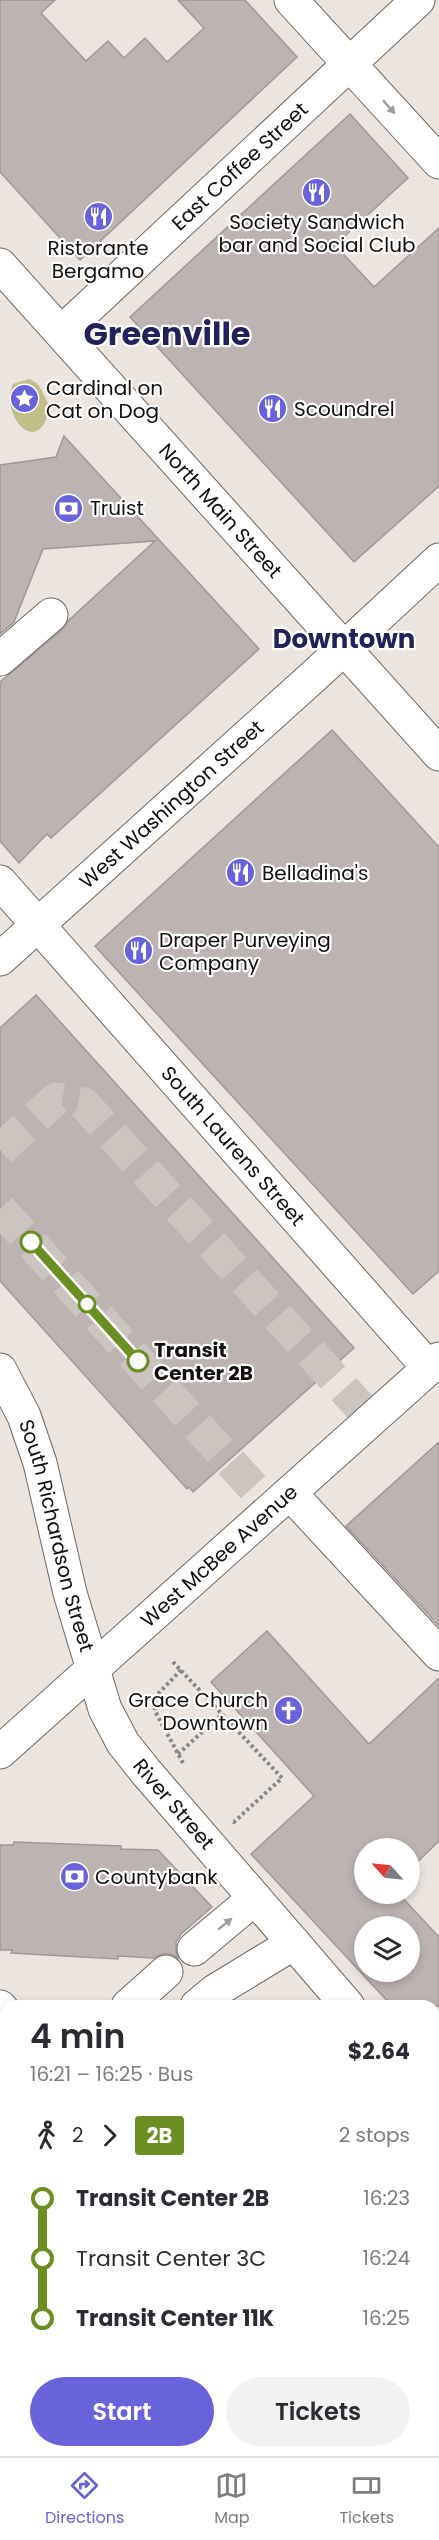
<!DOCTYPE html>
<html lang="en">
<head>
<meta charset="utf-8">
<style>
	body { margin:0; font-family:Poppins,sans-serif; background:#f2f2f3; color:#2b2b33; height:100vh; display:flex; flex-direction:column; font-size:22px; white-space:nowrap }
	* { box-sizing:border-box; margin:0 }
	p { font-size:20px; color:#7c7c81 }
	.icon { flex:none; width:33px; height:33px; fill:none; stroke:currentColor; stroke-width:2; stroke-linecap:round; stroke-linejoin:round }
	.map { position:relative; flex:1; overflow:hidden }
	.drawer { position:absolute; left:0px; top:2000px; width:440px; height:458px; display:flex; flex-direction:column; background:#fff; border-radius:18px 18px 0 0; box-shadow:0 3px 9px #0003 }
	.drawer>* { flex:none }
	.badge { padding:0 12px; border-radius:4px; font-size:21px; line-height:39px }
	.needle { width:39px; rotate:297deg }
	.fabs { position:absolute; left:354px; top:1838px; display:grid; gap:12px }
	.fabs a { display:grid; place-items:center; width:66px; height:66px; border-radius:50%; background:#fff; box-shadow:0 3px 9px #0003; font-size:30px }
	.map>.badge { position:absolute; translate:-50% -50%; box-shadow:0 0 0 3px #fff }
	.legs { display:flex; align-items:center; gap:9px; height:66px; padding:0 30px; font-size:20px }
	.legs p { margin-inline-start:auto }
	.summary { display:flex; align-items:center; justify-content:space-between; height:102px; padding:0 30px }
	h1 { font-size:33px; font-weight:600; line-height:45px }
	.cta { display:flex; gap:12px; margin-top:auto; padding:12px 30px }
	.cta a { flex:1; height:69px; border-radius:36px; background:#6862db; color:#fff; font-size:24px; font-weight:600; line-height:69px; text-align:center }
	.cta a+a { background:#f2f2f3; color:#2b2b33 }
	ul { padding:0 30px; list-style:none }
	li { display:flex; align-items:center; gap:21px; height:60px; font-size:22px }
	li i { display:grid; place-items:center; width:9px; height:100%; margin:0 8px; background:currentColor }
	li i::after { content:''; width:15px; height:15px; margin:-8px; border:4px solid; border-radius:50%; background:#fff }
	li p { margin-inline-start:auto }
	li:first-child i { background:linear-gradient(#0000 50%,currentColor 0) }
	li:last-child i { background:linear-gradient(currentColor 50%,#0000 0) }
	.menu { display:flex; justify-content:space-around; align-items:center; height:84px; border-top:2px solid #e1e1e2; background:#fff; font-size:16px; color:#7c7c81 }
	.menu a { display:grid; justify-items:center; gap:3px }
	.menu .selected { color:#6862db }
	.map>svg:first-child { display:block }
	.garden { fill:#c2be87 }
	.building { fill:#bdb3b2; stroke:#a19796; stroke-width:1.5; fill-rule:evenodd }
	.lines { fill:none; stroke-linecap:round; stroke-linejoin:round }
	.minor-tunnel { stroke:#cbc4bf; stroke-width:33; stroke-dasharray:33 16; stroke-linecap:butt }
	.minor-casing { stroke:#6e6762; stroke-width:35 }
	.highway-casing { stroke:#87652c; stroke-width:35 }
	.path { stroke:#8b8581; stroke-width:4; stroke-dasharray:3 3; stroke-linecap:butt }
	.minor { stroke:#fff; stroke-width:33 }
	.highway { stroke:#c6943e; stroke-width:33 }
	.oneway { fill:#a09f9e }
	.line-1-casing { stroke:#fff; stroke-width:14 }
	.line-1 { stroke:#6b8e23; stroke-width:9 }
	.stop-1-dot { fill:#fff; stroke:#6b8e23; stroke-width:3 }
	.labels { text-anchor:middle; stroke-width:4.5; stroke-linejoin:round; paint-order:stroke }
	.street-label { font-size:20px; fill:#110e0c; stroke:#fff }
	.poi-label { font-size:20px; fill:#110e0c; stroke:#fff; text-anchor:start }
	.stop-label { font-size:20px; font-weight:bold; fill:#110e0c; stroke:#fff; text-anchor:start }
	.district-label { font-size:26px; font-weight:bold; fill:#24205a; stroke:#fff }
	.town-label { font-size:32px; font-weight:bold; fill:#24205a; stroke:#fff }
</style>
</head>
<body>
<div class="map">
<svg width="439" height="2456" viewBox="0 0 439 2456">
	<rect width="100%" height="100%" fill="#ece4df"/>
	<!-- garden -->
	<path class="garden" d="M29 379C40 383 41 390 46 399 49 405 49 411 47 417 34 454 0 414 13 384Z"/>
	<!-- building -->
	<g class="building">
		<polygon points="0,0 55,0 41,13 86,61 108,41 124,58 145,38 167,62 204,28 178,0 245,0 297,57 80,260 0,172"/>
		<polygon points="350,114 408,178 335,245 374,287 439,228 439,486 354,562 130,317"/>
		<polygon points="64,436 259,649 51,838 47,834 19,863 0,841 0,682 63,629 69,620 155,541 43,549 14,622 0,634 0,465 56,457"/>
		<polygon points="332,730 439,847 439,1271 413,1294 95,946"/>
		<polygon points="36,995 354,1348 193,1492 189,1487 187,1489 0,1281 0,1028"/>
		<polygon points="439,1442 439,1626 346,1526"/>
		<path d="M267 1631 369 1744 439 1678V1841L410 1869V1848H364V1893H398L439 1937V2006H392L251 1854 314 1796 211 1682ZM364 1926H410V1971H364Z"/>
		<polygon points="14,1842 121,1846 121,1849 158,1850 212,1907 181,1934 176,1943 176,1952 178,1958 171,1954 163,1954 154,1958 118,1956 118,1959 11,1953 12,1950 0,1950 0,1845 13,1845"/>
	</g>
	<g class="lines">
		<!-- minor-tunnel -->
		<g class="minor-tunnel">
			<polyline points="0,1150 56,1099 84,1104 372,1420"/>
			<polyline points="0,1209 273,1509"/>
		</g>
		<defs>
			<g id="minor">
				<polyline points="291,0 439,162"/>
				<path id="s1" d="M0 265 439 754"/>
				<path id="s2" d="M62 332 418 0"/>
				<polyline points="0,659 51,615"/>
				<path id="s3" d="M0 882 429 1368"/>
				<path id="s4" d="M0 959 315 675 439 560"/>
				<path id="s5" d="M0 1370 24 1416 40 1463 70 1593 105 1709 123 1743 146 1772 348 2006"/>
				<polyline points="290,1493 439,1654"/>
				<path id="s6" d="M0 1752 439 1359"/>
				<polyline points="194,1949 255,1898"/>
				<polyline points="128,2006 166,1972"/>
				<polyline points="197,2006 215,1991 294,1943"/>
				<polyline points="0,2007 6,2014"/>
				<polyline points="434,2068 439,2063"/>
				<polyline points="434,2107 439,2114"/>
				<polyline points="0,2134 6,2137"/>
			</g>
			<g id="highway">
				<polyline points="0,2371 6,2383"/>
				<polyline points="40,2451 43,2456"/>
				<polyline points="0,2455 0,2456"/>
			</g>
		</defs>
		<!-- minor casing -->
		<use href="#minor" class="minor-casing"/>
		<!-- highway casing -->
		<use href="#highway" class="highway-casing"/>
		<!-- path -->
		<g class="path">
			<polyline points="173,1662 282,1778 234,1822 233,1821"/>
			<polyline points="181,1670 154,1698 155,1711 183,1763"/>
			<polyline points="178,1754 222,1714"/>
		</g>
		<!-- minor -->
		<use href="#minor" class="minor"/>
		<!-- highway -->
		<use href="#highway" class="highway"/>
	</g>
	<!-- one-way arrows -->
	<defs><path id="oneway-solid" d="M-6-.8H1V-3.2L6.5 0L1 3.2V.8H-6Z" transform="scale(1.5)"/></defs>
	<g class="oneway">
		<use href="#oneway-solid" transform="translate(389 107) rotate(48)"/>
		<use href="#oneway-solid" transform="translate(225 1924) rotate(-39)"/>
	</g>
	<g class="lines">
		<defs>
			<polyline id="line-1" points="31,1242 138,1361"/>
		</defs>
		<!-- line-1 casing -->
		<use href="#line-1" class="line-1-casing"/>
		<!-- line-1 -->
		<use href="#line-1" class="line-1"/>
	</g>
	<!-- icons -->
	<defs>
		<symbol id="restaurant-disc" viewBox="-11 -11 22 22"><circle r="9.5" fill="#6862db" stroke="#fff"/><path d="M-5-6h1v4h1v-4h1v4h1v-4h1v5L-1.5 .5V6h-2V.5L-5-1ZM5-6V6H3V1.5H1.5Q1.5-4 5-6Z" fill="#fff"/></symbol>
		<symbol id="sight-disc" viewBox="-11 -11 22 22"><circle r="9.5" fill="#6862db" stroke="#fff"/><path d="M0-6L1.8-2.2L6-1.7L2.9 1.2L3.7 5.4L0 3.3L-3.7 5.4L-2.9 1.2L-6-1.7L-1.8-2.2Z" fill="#fff"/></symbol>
		<symbol id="bank-disc" viewBox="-11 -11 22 22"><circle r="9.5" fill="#6862db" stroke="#fff"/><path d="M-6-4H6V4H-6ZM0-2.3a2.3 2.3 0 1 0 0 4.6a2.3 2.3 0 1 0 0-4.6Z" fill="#fff"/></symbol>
		<symbol id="church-disc" viewBox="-11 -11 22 22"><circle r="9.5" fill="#6862db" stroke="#fff"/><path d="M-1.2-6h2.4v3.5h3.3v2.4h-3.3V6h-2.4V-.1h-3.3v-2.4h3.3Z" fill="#fff"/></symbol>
	</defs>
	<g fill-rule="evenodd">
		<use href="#restaurant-disc" x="300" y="176" width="33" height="33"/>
		<use href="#restaurant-disc" x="82" y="200" width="33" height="33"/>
		<use href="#sight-disc" x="8" y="382" width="33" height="33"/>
		<use href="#restaurant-disc" x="256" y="392" width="33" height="33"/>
		<use href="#bank-disc" x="52" y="492" width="33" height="33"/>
		<use href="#restaurant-disc" x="224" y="856" width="33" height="33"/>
		<use href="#restaurant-disc" x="122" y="934" width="33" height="33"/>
		<use href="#church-disc" x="272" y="1694" width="33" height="33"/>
		<use href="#bank-disc" x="58" y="1860" width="33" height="33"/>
	</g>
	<!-- markers -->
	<g class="stop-1-dot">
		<circle cx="31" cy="1242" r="10"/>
		<circle cx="87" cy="1304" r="8"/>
		<circle cx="138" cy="1361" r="10"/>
	</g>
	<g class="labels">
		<!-- street labels -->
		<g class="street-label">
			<text dy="7" stroke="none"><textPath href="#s2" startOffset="243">East Coffee Street</textPath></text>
			<text dy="7" stroke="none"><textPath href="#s1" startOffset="330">North Main Street</textPath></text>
			<text dy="7" stroke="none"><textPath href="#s4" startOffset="231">West Washington Street</textPath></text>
			<text dy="7" stroke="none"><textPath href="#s3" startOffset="352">South Laurens Street</textPath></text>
			<text dy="7" stroke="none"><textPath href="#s5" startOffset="176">South Richardson Street</textPath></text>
			<text dy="7" stroke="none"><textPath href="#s6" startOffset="294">West McBee Avenue</textPath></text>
			<text dy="7" stroke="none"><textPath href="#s5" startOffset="474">River Street</textPath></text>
		</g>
		<!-- poi labels -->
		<g class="poi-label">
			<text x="317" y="229" text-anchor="middle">Society Sandwich<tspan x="317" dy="23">bar and Social Club</tspan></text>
			<text x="98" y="255" text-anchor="middle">Ristorante<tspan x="98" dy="23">Bergamo</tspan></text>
			<text x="46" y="395">Cardinal on<tspan x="46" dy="23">Cat on Dog</tspan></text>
			<text x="294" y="416">Scoundrel</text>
			<text x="90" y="515">Truist</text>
			<text x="262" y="880">Belladina's</text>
			<text x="159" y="947">Draper Purveying<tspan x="159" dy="23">Company</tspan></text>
			<text x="268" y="1707" text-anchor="end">Grace Church<tspan x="268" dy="23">Downtown</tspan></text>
			<text x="95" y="1884">Countybank</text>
		</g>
		<!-- stop labels -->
		<g class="stop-label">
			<text x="154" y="1357">Transit<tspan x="154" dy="23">Center 2B</tspan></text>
		</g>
		<!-- district labels -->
		<g class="district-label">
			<text x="344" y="648">Downtown</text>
		</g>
		<!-- town labels -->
		<g class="town-label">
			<text x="167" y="345">Greenville</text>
		</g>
	</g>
</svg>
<div class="fabs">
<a><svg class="needle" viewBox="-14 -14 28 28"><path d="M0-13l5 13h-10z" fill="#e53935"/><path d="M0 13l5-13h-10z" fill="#7c7c81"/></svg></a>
<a><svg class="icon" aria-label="layers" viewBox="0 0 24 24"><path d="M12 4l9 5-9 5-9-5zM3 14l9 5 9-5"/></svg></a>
</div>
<section class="drawer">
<div class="summary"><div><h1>4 min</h1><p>16:21 – 16:25 · Bus</p></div><b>$2.64</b></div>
<div class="legs"><svg class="icon" aria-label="walk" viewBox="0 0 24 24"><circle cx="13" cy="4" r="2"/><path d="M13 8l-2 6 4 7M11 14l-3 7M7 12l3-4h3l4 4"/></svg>2<svg class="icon" aria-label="forward" viewBox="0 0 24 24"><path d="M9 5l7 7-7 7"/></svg><b class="badge" style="background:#6b8e23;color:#fff">2B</b><p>2 stops</p></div>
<ul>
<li><i style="color:#6b8e23"></i><b>Transit Center 2B</b><p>16:23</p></li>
<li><i style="color:#6b8e23"></i><span>Transit Center 3C</span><p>16:24</p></li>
<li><i style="color:#6b8e23"></i><b>Transit Center 11K</b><p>16:25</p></li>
</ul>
<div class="cta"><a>Start</a><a>Tickets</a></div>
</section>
</div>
<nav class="menu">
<a class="selected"><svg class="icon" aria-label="directions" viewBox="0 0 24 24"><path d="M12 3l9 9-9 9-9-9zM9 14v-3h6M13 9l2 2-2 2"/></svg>Directions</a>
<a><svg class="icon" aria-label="map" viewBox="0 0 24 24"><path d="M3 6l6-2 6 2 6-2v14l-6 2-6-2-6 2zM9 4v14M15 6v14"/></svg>Map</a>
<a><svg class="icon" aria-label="tickets" viewBox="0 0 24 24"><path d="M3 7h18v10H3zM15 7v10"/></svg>Tickets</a>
</nav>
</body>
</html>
